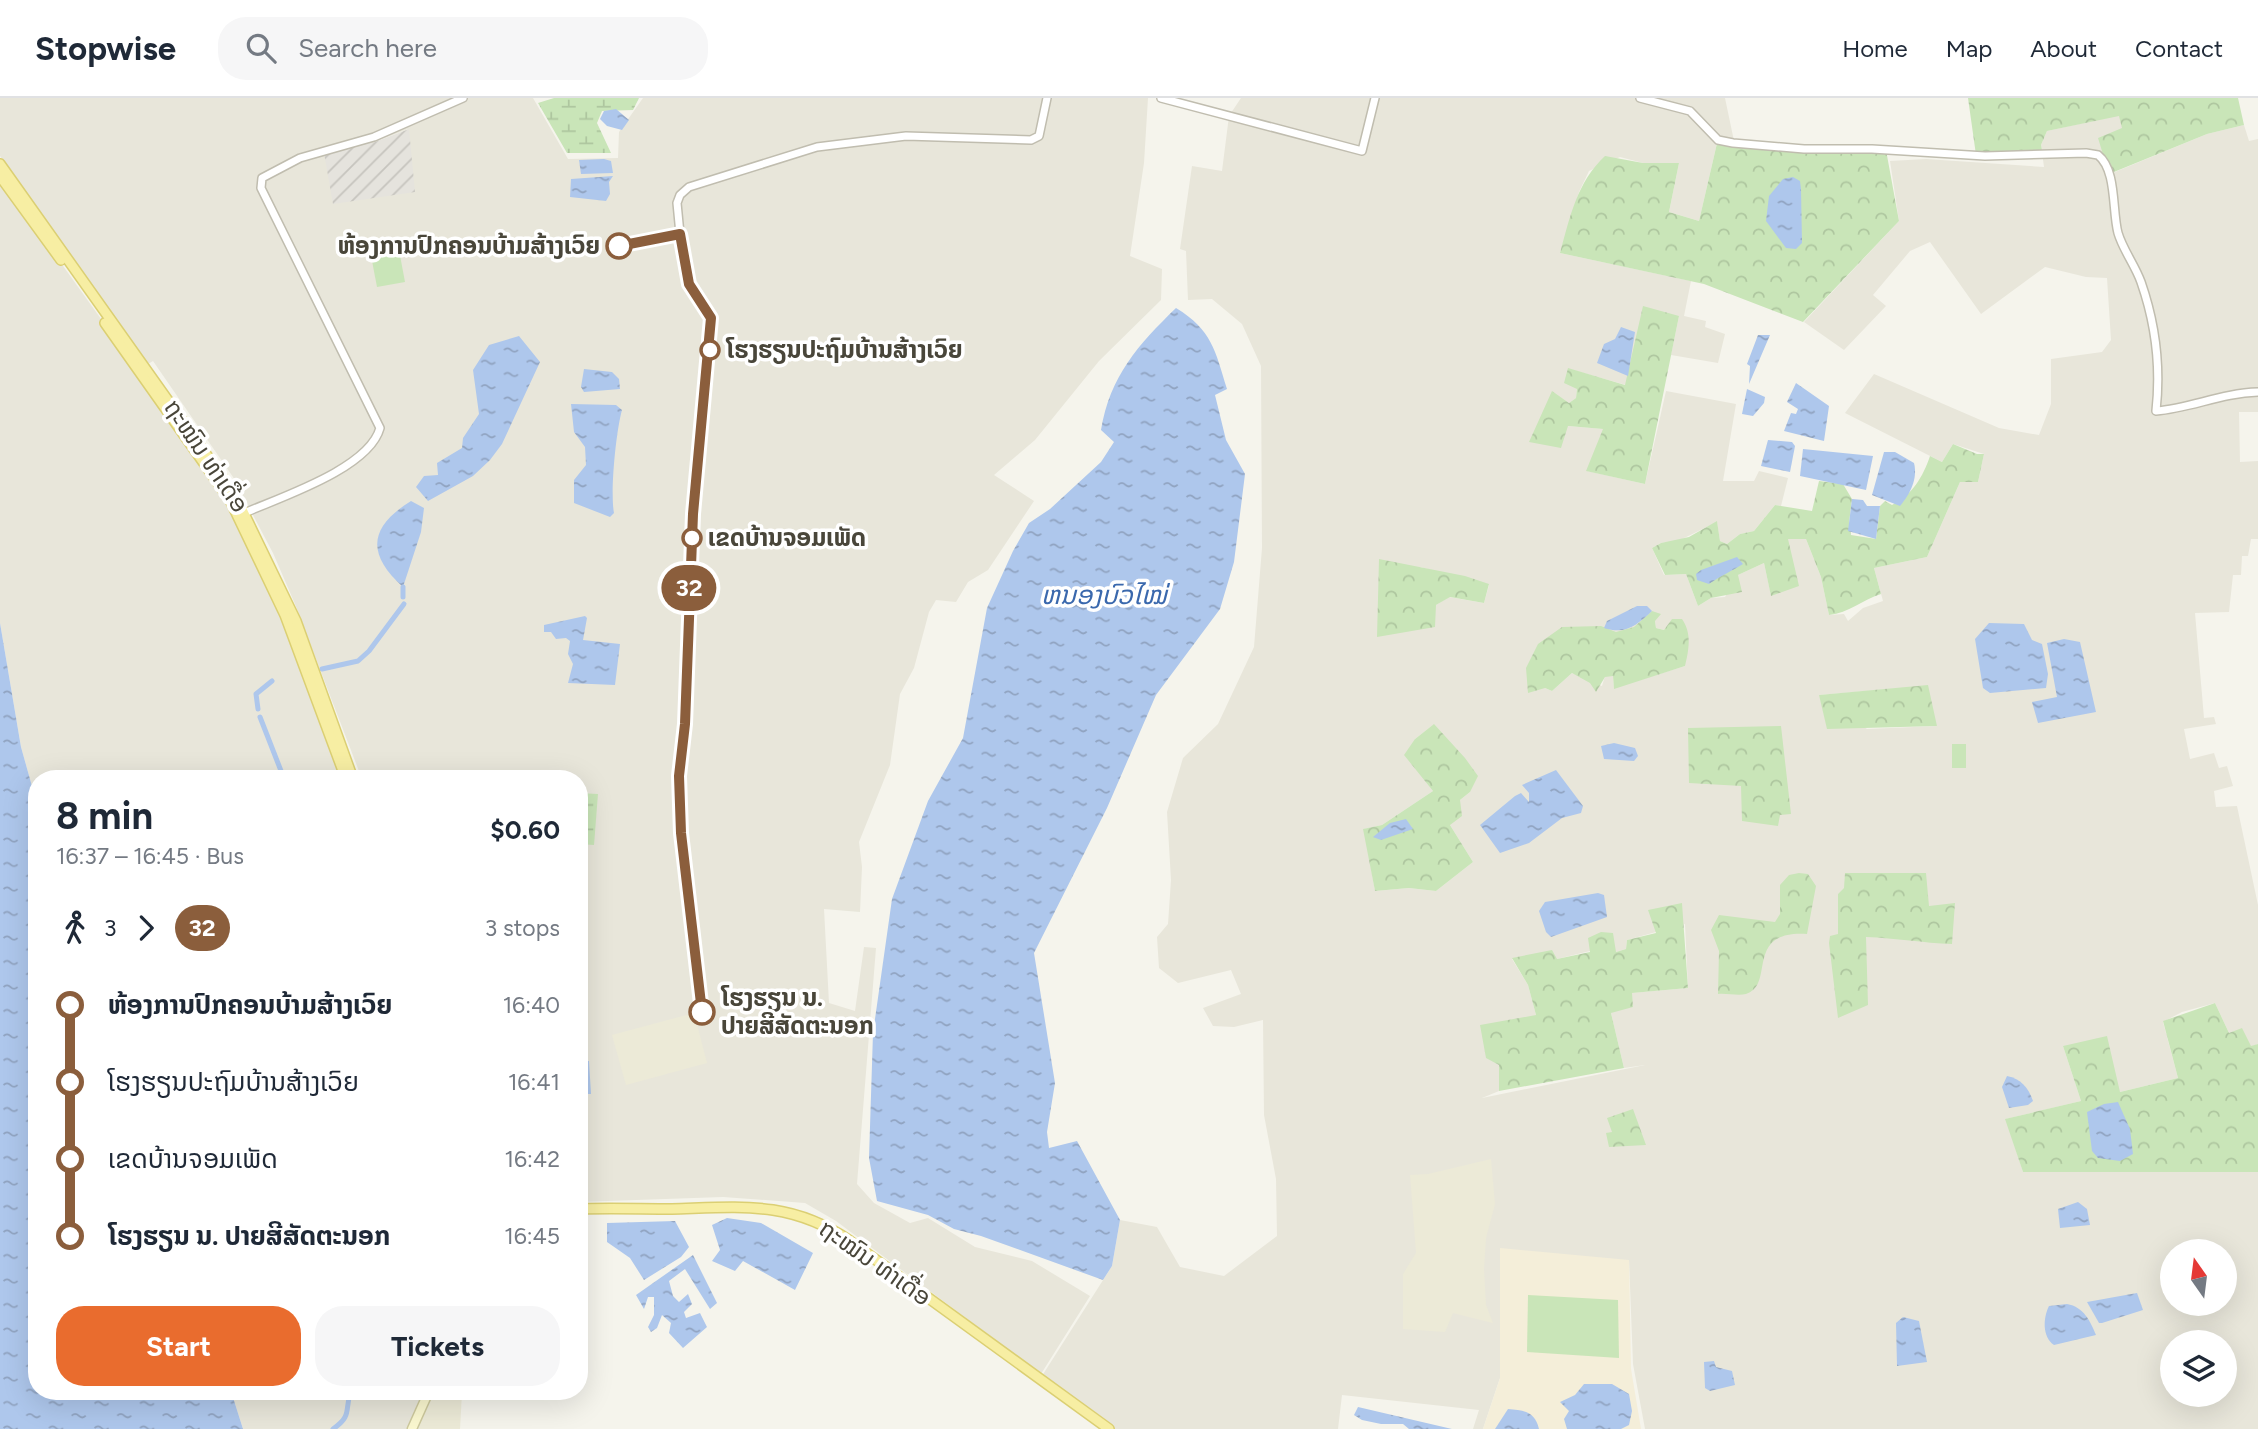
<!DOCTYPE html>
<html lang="en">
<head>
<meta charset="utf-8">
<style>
	body { margin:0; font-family:Figtree,"Noto Sans Lao",sans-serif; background:#f6f6f7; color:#1f2937; height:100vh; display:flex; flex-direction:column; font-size:26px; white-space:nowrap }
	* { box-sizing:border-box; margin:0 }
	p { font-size:23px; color:#747a83 }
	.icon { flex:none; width:38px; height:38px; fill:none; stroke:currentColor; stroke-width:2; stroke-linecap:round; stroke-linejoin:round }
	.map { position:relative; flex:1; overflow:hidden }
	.sheet { position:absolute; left:28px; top:672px; width:560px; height:630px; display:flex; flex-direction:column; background:#fff; border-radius:28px; box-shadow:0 7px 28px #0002 }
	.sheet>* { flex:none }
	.badge { padding:0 14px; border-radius:23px; font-size:24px; line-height:46px }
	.needle { width:46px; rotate:346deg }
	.buttons { position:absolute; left:2160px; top:1141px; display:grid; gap:14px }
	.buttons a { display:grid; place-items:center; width:77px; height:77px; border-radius:50%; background:#fff; box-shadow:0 7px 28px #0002; font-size:35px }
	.map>.badge { position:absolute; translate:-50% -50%; box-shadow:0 0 0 4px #fff }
	.legs { display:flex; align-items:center; gap:10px; height:77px; padding:0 28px; font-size:23px }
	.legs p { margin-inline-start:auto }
	.overview { display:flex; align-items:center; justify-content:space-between; height:119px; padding:0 28px }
	h1 { font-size:38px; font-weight:700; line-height:52px }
	.cta { display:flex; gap:14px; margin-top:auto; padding:14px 28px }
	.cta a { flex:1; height:80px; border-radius:28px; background:#e96c2e; color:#fff; font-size:28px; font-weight:700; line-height:80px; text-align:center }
	.cta a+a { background:#f6f6f7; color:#1f2937 }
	ul { padding:0 28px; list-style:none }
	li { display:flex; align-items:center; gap:24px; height:77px; font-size:26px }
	li i { display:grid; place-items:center; width:10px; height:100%; margin:0 9px; background:currentColor }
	li i::after { content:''; width:18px; height:18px; margin:-9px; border:5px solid; border-radius:50%; background:#fff }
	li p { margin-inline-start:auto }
	li:first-child i { background:linear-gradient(#0000 50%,currentColor 0) }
	li:last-child i { background:linear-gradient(currentColor 50%,#0000 0) }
	header { display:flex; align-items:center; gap:42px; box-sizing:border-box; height:98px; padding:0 35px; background:#fff; border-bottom:2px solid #e0e1e3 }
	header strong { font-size:33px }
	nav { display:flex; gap:38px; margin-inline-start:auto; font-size:24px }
	.search { width:490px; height:63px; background:#f6f6f7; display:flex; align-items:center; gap:18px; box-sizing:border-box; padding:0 24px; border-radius:28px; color:#747a83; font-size:26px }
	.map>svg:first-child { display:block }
	.residential { fill:#e8e6da; fill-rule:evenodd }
	.commercial { fill:#f4eed9 }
	.industrial { fill:url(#industrial-furrows) }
	.education { fill:#ecead7 }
	.green { fill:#c9e5b8 }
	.forest { fill:url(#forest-crowns) }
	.wetland { fill:url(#wetland-marsh) }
	.water { fill:url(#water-ripples) }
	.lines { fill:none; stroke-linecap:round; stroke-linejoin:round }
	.canal { stroke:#aec7ec; stroke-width:5 }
	.tertiary-casing { stroke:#c0bdaf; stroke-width:10 }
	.secondary-casing { stroke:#cdc99d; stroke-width:11 }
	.primary-casing { stroke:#dbcf73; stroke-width:12 }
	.tertiary { stroke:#fff; stroke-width:7 }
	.secondary { stroke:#fbf8d0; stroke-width:8 }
	.primary { stroke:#f7eea3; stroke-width:9 }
	.line-1-casing { stroke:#fff; stroke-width:16 }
	.line-1 { stroke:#8b5e3c; stroke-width:10 }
	.stop-1-dot { fill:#fff; stroke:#8b5e3c; stroke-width:3.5 }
	.labels { text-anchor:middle; stroke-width:7; stroke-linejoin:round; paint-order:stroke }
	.stop-label { font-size:24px; font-weight:bold; fill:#49463a; stroke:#fff; text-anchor:start }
	.street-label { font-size:24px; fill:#49463a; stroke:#fff }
	.water-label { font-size:26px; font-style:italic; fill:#3a68ad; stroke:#fff }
</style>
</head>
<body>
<header>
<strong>Stopwise</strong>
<div class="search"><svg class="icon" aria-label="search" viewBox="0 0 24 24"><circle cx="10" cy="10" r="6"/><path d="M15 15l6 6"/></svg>Search here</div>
<nav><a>Home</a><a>Map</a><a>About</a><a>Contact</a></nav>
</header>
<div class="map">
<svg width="2258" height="1331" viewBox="0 0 2258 1331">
	<defs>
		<pattern id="industrial-furrows" width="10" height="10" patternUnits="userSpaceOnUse" patternTransform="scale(1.75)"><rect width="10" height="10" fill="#e5e3dd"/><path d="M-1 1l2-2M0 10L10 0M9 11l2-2" fill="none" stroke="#c6c4be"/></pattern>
		<pattern id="forest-crowns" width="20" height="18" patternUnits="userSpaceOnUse" patternTransform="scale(1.75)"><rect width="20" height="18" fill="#c9e5b8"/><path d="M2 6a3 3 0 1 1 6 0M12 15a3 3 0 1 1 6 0" fill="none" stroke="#aec69f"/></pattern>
		<pattern id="wetland-marsh" width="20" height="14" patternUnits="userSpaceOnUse" patternTransform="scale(1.75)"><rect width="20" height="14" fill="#c9e5b8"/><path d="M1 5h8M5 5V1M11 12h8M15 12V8" fill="none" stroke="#aec69f"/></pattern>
		<pattern id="water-ripples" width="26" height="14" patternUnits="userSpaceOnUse" patternTransform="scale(1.75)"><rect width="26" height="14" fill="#aec7ec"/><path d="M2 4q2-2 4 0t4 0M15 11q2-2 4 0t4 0" fill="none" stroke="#90a3c0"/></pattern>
	</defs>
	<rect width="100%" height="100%" fill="#f5f4ec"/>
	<!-- residential -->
	<g class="residential">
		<path d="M0 0H533L568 61 618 60 619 34 643 0H1148L1144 65 1130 158 1162 171 1161 202 1099 263 1035 342 994 377 1034 403 988 472 968 484 956 504 936 502 929 514 914 570 900 596 890 667 859 744 862 769 860 814 824 811 829 905 855 913 864 849 876 850 857 1086 874 1105 910 1125 928 1120 975 1149 1032 1163 1090 1198 1041 1276 836 1123 805 1105 723 1099 579 1104V681H362L295 506 273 455 233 379 153 263 148 266 0 58ZM408 31 333 106 375 44Z"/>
		<path d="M1241 0H1725L1734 43 1718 41 1699 123 1669 114 1679 65H1643L1620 59 1589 73 1579 94 1560 155 1691 183 1684 218 1706 223 1705 229 1725 236 1718 265 1671 257 1679 218 1634 252 1626 287 1569 271 1577 291 1576 300 1569 305 1552 294 1567 328 1604 331 1587 373 1645 386 1666 293 1736 306 1723 383H1754L1759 373 1788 380 1781 408 1775 407 1754 433 1740 436 1727 446 1720 443 1717 424 1678 443 1661 445 1652 450 1664 477 1686 476 1698 508 1711 500 1725 499 1738 477 1764 465 1771 497 1788 440 1806 441 1821 479 1829 517 1844 516 1848 523 1863 510 1883 503 1874 470 1927 459 1960 384H1978L1984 356 1953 346 1942 364 1845 315 1874 276 1999 330 2039 337 2051 306V261L2102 254 2111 242 2107 180 2086 179 2045 169 1981 216 1930 144 1910 153 1873 197 1886 208 1844 252 1804 224 1899 123 1890 63 1926 61 2044 69 2041 47 2047 33 2120 17 2123 30 2110 76 2207 36 2244 27 2249 43 2258 41V314H2239L2240 364 2258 363V441H2251L2248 458H2242L2241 477H2233L2229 514 2195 515 2204 620 2214 619 2216 626 2184 631 2190 661 2214 655 2219 670 2227 668 2233 688 2214 693 2216 709 2237 708 2258 807V946L2251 949 2229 935 2215 905 2182 914 2163 924 2178 980 2120 994 2063 948 2081 1003 2006 1021 2023 1074H2258V1331H1645L1633 1266 1629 1162 1500 1280 1483 1331H1473L1479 1312 1342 1297 1338 1331H1109L1040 1281 1112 1168 1120 1122 1157 1129 1180 1169 1224 1178 1277 1138 1276 1081 1264 1017 1263 922 1234 929 1213 928 1203 910 1241 896 1231 872 1178 885 1159 870 1157 839 1168 826 1171 782 1167 714 1183 660 1218 626 1254 549 1262 450 1261 268 1242 226 1212 201 1188 202 1186 153 1180 151 1192 68 1222 73 1229 18ZM1420 469 1489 487 1484 505 1449 499 1436 507ZM1655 523 1656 530 1664 532 1668 528 1685 568 1614 590 1613 578H1605L1602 588 1572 575 1552 593 1545 590ZM1903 590 1937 628 1867 631 1819 597ZM1433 627 1470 694 1460 702 1450 727 1473 764 1436 793 1409 790 1375 793 1364 731 1382 727 1433 693 1424 680 1415 641ZM1685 826 1688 890 1631 895 1611 915 1624 970 1645 967 1482 1000 1499 993V967L1536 917 1528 887 1512 861H1557L1590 853 1616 854 1626 851 1627 842ZM2172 1153H2224V1206H2172ZM2172 1244H2224V1297H2172Z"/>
		<polygon points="0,80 215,380 261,466 344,681 37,681 37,706 21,649 0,525"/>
		<polygon points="231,1293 427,1293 410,1331 243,1331"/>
	</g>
	<!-- commercial -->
	<polygon class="commercial" points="1500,1150 1629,1162 1631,1271 1641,1331 1483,1331 1500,1280"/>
	<!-- industrial -->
	<polygon class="industrial" points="409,31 415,94 333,106 324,55 375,44"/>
	<!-- education -->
	<g class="education">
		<polygon points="694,915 707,965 626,987 612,937"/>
		<polygon points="1491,1061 1495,1106 1486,1140 1484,1171 1486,1207 1493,1225 1453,1215 1445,1234 1403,1231 1403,1176 1416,1155 1410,1077 1428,1076"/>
		<polygon points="434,1293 462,1295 460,1331 416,1331"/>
	</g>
	<!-- green -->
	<g class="green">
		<polygon points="397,141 405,184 377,189 369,147"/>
		<rect x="1952" y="646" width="14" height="24"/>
		<polygon points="1528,1197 1618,1202 1619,1260 1527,1254"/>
	</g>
	<!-- forest -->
	<g class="forest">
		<polygon points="1968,0 2238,0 2244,27 2207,36 2109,76 2098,40 2122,30 2119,18 2047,33 2041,47 2043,57 1976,57"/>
		<path d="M1718 41 1805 50 1886 52 1899 123 1803 224 1704 186 1560 155C1570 119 1577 84 1605 58L1643 65H1679L1669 114 1699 123Z"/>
		<polygon points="1643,208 1679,218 1645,386 1586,373 1603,331 1568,328 1561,350 1529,344 1552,293 1569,305 1576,300 1577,291 1564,285 1568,270 1625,287"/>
		<path d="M1953 346 1977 356H1984L1978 384H1960L1927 459 1874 470 1881 496C1862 502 1849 515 1829 517L1821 479 1806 441H1788L1799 488 1771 498 1764 465 1738 477 1742 494 1711 500 1698 508 1686 476 1665 477 1652 450 1661 445 1689 439 1717 423 1720 443 1727 446 1740 436 1754 433 1775 407 1812 413 1819 383 1843 386 1852 401 1849 425 1851 437 1876 441 1880 408 1885 403 1892 407C1912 397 1923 379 1930 358L1942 364Z"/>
		<polygon points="1379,461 1465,478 1489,486 1484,505 1450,499 1436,507 1435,529 1377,539"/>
		<path d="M1652 513 1661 516 1655 523 1656 530 1664 532 1672 521H1682C1692 535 1689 552 1685 568L1614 591 1613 578 1605 579 1596 594 1590 585 1572 575 1552 593 1545 590 1528 595 1526 570 1538 546 1562 529 1601 528 1616 534 1634 529Z"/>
		<polygon points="1928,587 1937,628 1827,631 1819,597"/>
		<polygon points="1434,626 1465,660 1478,678 1470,694 1460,702 1462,718 1450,727 1473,764 1436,793 1409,790 1375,793 1363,731 1382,727 1433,693 1404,657 1415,641"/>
		<polygon points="1781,628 1791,716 1780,717 1778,728 1742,723 1741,688 1689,685 1688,630"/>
		<path d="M1799 775 1808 776 1816 788 1807 836C1743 832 1776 887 1746 896 1738 898 1726 895 1718 896L1719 853 1711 832 1719 817 1775 824 1780 816V787L1789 777Z"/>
		<path d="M1845 775H1926L1929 808 1955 805 1952 846C1923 845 1896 840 1866 839L1868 907 1838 920 1829 845 1830 838 1838 836V796L1844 790Z"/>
		<polygon points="1682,805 1688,890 1632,895 1633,909 1611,915 1624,970 1499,993 1499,967 1486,960 1480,927 1536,917 1528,887 1512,860 1552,852 1557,861 1590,854 1588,840 1601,834 1613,835 1616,854 1626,851 1627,842 1656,835 1648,812"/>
		<polygon points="2215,905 2229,935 2242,930 2251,948 2258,946 2258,1074 2023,1074 2005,1021 2081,1003 2063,948 2107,938 2120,994 2178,980 2163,923"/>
		<polygon points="1633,1011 1646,1047 1609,1049 1606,1035 1612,1034 1607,1020"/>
	</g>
	<!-- wetland -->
	<g class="wetland">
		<polygon points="554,0 639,0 633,12 602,13 597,25 611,55 567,55 538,5"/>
		<polygon points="579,695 598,696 594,747 579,746"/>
	</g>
	<!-- water -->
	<g class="water">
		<polygon points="616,11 629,22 622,32 607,28 600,21 604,13"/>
		<polygon points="604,61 611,63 613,75 581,76 579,62"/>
		<polygon points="613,78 609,84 610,96 606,103 570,99 571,81"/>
		<polygon points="1793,79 1800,83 1801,91 1802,145 1796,151 1786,150 1766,123 1769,98 1783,81"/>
		<path d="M1176 210C1212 232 1215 252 1227 291L1215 297 1226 342 1245 376 1234 464 1220 511 1156 597 1107 710 1034 855 1055 985 1047 1034 1049 1050 1077 1043 1120 1122 1112 1168 1103 1182 981 1138 954 1131 928 1117 877 1103 869 1060 873 935 892 801 928 703 963 640 987 510 1013 453 1029 425 1050 411 1101 364 1114 344 1101 332C1110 278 1138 247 1176 210Z"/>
		<polygon points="1621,229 1635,234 1628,278 1597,265 1604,246 1615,241"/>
		<polygon points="1758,237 1770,237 1749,286 1750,268 1747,266"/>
		<polygon points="519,238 540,264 502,346 490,362 473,378 428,403 416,389 424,378 438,377 437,365 462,350 463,340 479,316 473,272 489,247"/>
		<polygon points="584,271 612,274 619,281 620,291 584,294 581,289"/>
		<polygon points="1796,285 1829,308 1824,343 1784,333 1791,315 1796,316 1798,311 1787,304"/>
		<polygon points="1747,291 1765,299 1764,305 1753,318 1742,316"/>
		<path d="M571 306 616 307 622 312C616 333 610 395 614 415L610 419 574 405V382L586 367 585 349 574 334Z"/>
		<polygon points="1768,342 1792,344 1795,348 1790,374 1761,368"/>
		<polygon points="1803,351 1873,358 1866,392 1800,378"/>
		<path d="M1884 354H1895L1914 365C1918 381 1910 396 1900 408L1872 397Z"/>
		<polygon points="1852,401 1863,402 1867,408 1880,408 1876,441 1848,433"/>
		<path d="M411 403 424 410 421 434 403 489C366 456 369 429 411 403Z"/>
		<path d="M1737 459 1743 466C1732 473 1720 478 1709 486L1697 482 1696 476 1701 472Z"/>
		<path d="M1637 508H1647L1652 513C1637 527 1626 537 1604 530L1607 523Z"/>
		<polygon points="585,518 587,520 583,542 620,546 615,587 568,585 573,566 568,556 570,543 566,540 556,541 551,534 544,534 544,527"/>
		<polygon points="0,525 21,649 37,706 37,1293 231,1293 243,1331 0,1331"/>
		<polygon points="1989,525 2024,526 2032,542 2042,546 2048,576 2046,590 1990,595 1983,590 1975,541"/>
		<polygon points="2064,541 2080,544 2096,614 2038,625 2032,604 2057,599 2047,545"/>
		<polygon points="1614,645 1635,650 1638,658 1634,663 1604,661 1601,648"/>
		<polygon points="1556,672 1583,708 1581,715 1562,720 1529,745 1500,755 1480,727 1515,698 1521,695 1529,704 1529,695 1522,687"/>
		<polygon points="1406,721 1413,731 1381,742 1373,739 1390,725"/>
		<polygon points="1598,795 1604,797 1607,819 1551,839 1546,834 1539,813 1545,804"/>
		<polygon points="579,963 589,963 591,996 584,996 584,1012 579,1013"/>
		<path d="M2007 978C2021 981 2028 989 2033 1003L2028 1007 2009 1010 2002 989Z"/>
		<polygon points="2118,1004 2130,1031 2133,1056 2120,1063 2098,1060 2092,1053 2087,1014 2104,1006"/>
		<polygon points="2078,1104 2087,1111 2090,1127 2060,1130 2058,1111"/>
		<polygon points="727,1120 761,1125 813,1155 795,1192 743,1163 735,1173 712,1163 720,1152 712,1127"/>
		<polygon points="675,1123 689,1149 681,1159 644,1182 630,1160 607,1144 607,1125"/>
		<polygon points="693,1157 717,1205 710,1211 685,1171 669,1183 673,1198 679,1204 688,1196 692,1206 684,1214 686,1220 700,1215 707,1229 683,1250 669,1235 671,1225 662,1217 657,1230 651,1234 648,1229 654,1217 654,1199 648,1199 644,1211 636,1197"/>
		<polygon points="2137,1195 2143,1212 2102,1225 2099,1225 2087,1204"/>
		<path d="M2067 1206C2084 1209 2090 1223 2096 1237L2054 1247C2042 1239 2043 1220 2049 1208Z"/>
		<polygon points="1903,1219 1919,1223 1927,1264 1897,1268 1896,1225"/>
		<polygon points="1714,1263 1716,1269 1732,1273 1735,1287 1710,1293 1705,1290 1704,1264"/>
		<polygon points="1584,1286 1612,1286 1629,1296 1632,1313 1629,1327 1621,1331 1567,1331 1564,1321 1569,1313 1560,1304 1575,1297"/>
		<polygon points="1358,1309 1452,1331 1409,1331 1403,1326 1381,1326 1362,1322 1354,1317"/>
		<path d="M1508 1311C1524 1312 1535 1314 1539 1331H1495Z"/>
	</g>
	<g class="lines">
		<!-- canal -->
		<g class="canal">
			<polyline points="403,489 403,499"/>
			<polyline points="322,571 358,563 369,553 404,506"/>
			<polyline points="258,611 256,596 272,583"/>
			<polyline points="260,619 283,678"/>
			<path d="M333 1331C353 1317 344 1312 351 1293"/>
		</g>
		<defs>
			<g id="tertiary">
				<polyline points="1161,0 1362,53 1375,0"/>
				<path d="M1640 0 1690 13 1718 42 1733 45 1804 51H1872L1985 58 2086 55 2098 57C2117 72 2112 113 2118 135 2123 152 2135 167 2141 184 2156 227 2161 268 2156 313 2191 310 2222 295 2258 294"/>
				<polyline points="680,136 677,105 680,97 689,89 817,49 906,38 1031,42 1039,38 1047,0"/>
				<path d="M242 416C278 400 369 371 380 330L261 90 262 80 300 60 374 39 463 0"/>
			</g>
			<polyline id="secondary" points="412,1331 429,1293"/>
			<g id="primary">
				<polyline points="0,66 235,397 296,523 353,681"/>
				<polyline points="0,78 61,162"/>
				<polyline points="105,225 230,402 285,517 346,681"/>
				<path d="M579 1111C610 1110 641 1111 672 1111 740 1109 790 1102 850 1143L1109 1331"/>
			</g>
		</defs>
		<!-- tertiary casing -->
		<use href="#tertiary" class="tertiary-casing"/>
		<!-- secondary casing -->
		<use href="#secondary" class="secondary-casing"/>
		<!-- primary casing -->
		<use href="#primary" class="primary-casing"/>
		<!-- tertiary -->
		<use href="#tertiary" class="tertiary"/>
		<!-- secondary -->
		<use href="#secondary" class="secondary"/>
		<!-- primary -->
		<use href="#primary" class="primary"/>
	</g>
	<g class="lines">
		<defs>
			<polyline id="line-1" points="619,148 680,136 689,186 711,220 693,416 685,626 679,678 681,735 702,914"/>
		</defs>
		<!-- line-1 casing -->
		<use href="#line-1" class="line-1-casing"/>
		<!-- line-1 -->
		<use href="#line-1" class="line-1"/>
	</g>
	<!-- markers -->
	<g class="stop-1-dot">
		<circle cx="619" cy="148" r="12"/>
		<circle cx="710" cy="252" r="9"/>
		<circle cx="692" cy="440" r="9"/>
		<circle cx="702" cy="914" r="12"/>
	</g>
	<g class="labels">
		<!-- stop labels -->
		<g class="stop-label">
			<text x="600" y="156" text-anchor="end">ຫ້ອງການປົກຄອນບ້າມສ້າງເວົຍ</text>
			<text x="726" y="260">ໂຮງຮຽນປະຖົມບ້ານສ້າງເວົຍ</text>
			<text x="708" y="448">ເຂດບ້ານຈອມເພັດ</text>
			<text x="721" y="908">ໂຮງຮຽນ ນ.<tspan x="721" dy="28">ປາຍສີສັດຕະນອກ</tspan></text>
		</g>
		<!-- street labels -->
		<g class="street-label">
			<text transform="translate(206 358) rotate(56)" y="8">ຖະໝົນ ທ່າເດື່ອ</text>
			<text transform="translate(875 1165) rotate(35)" y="8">ຖະໝົນ ທ່າເດື່ອ</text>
		</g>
		<!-- water labels -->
		<g class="water-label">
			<text x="1104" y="506">ຫນອງບົວໄໝ່</text>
		</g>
	</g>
</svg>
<div class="buttons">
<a><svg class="needle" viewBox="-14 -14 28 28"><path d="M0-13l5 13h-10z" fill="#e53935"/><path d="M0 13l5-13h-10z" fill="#747a83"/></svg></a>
<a><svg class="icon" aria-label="layers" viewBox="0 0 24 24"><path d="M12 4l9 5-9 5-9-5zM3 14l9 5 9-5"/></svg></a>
</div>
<b class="badge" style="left:689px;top:490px;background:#8b5e3c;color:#fff">32</b>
<section class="sheet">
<div class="overview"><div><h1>8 min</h1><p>16:37 – 16:45 · Bus</p></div><b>$0.60</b></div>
<div class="legs"><svg class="icon" aria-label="walk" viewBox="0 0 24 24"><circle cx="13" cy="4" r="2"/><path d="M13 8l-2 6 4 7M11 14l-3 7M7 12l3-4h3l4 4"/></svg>3<svg class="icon" aria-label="forward" viewBox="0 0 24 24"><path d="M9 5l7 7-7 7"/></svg><b class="badge" style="background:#8b5e3c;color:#fff">32</b><p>3 stops</p></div>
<ul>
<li><i style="color:#8b5e3c"></i><b>ຫ້ອງການປົກຄອນບ້າມສ້າງເວົຍ</b><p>16:40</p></li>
<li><i style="color:#8b5e3c"></i><span>ໂຮງຮຽນປະຖົມບ້ານສ້າງເວົຍ</span><p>16:41</p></li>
<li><i style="color:#8b5e3c"></i><span>ເຂດບ້ານຈອມເພັດ</span><p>16:42</p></li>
<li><i style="color:#8b5e3c"></i><b>ໂຮງຮຽນ ນ. ປາຍສີສັດຕະນອກ</b><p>16:45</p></li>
</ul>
<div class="cta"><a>Start</a><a>Tickets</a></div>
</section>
</div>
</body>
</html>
